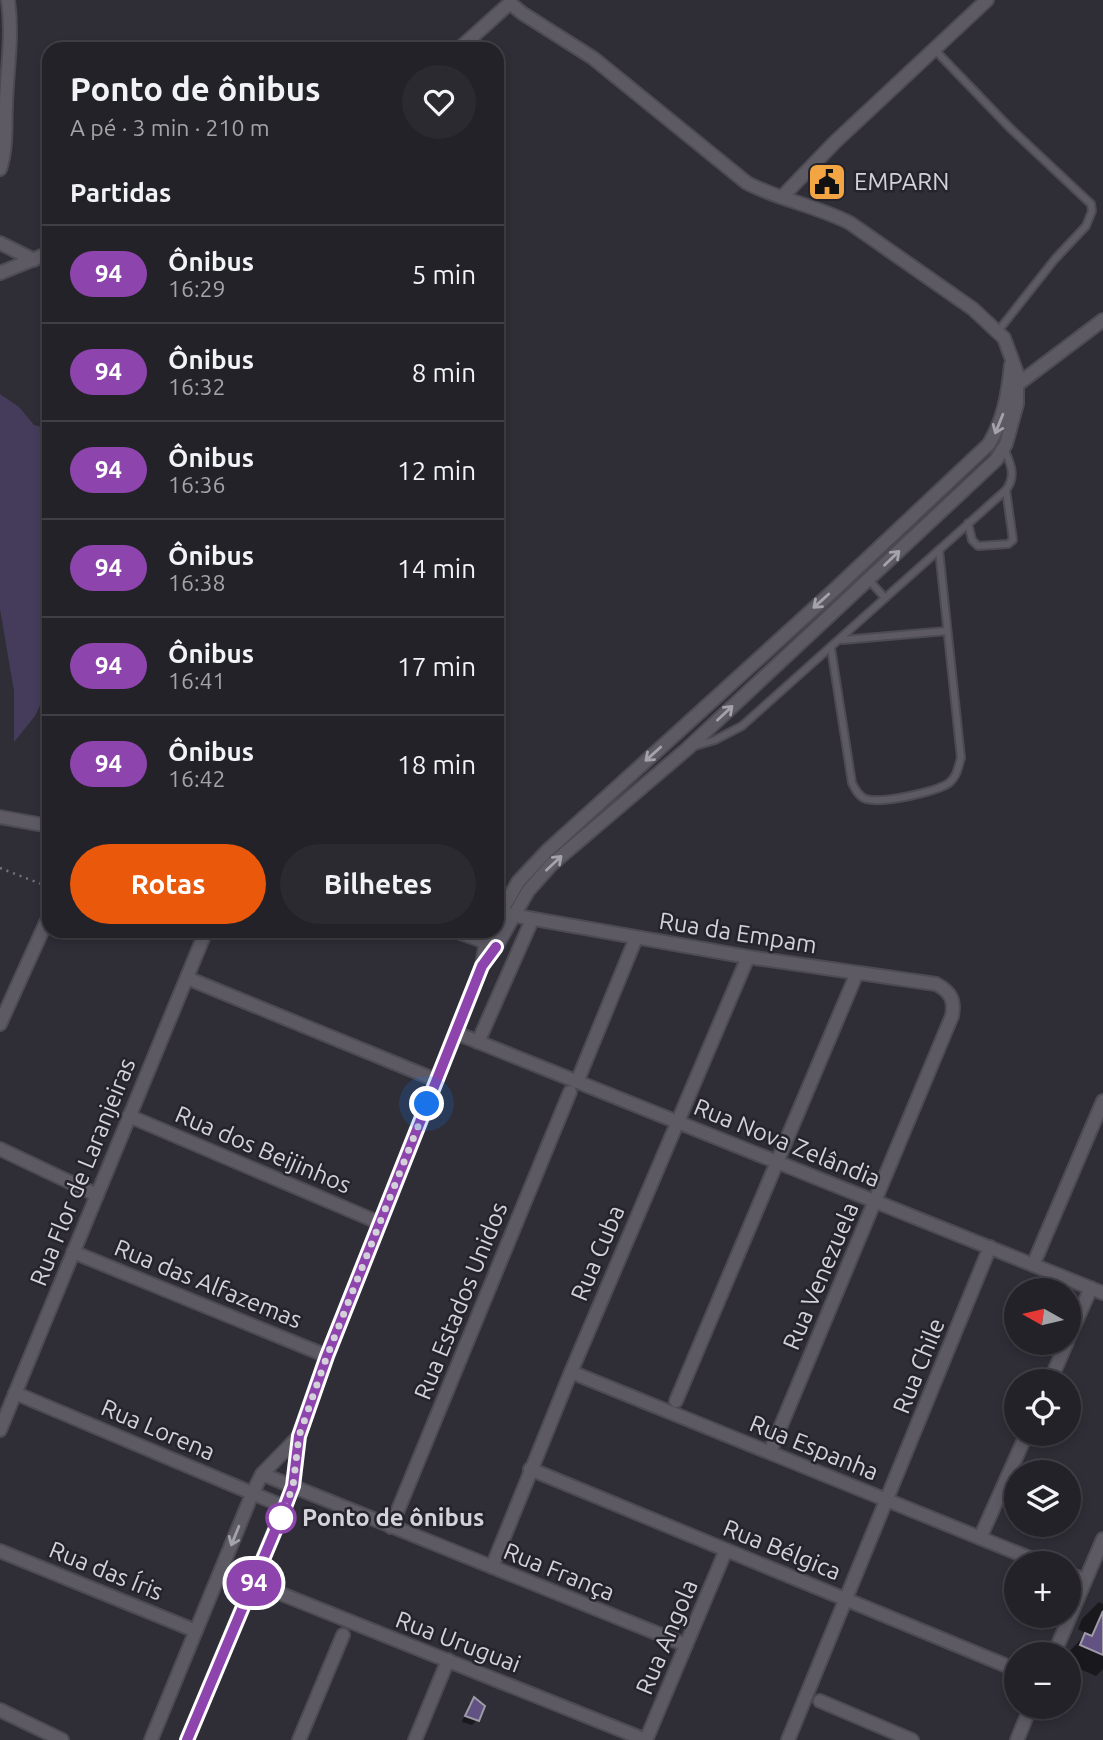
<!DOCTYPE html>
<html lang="pt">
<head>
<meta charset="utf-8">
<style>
	body { margin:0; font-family:Ubuntu,sans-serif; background:#2b2a30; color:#f1f3f6; height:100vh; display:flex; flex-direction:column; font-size:26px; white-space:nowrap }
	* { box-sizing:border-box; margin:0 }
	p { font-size:23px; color:#a3a4a8 }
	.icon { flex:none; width:38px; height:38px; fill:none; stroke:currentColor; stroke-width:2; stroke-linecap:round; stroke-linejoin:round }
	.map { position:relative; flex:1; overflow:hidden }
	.drawer { position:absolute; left:42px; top:42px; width:462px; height:896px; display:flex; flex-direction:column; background:#232228; border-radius:21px; box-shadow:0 4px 10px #0003,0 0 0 2px #403f45 }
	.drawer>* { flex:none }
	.badge { padding:0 14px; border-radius:23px; font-size:24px; line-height:46px }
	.needle { width:46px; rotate:278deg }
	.fabs { position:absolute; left:1004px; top:1278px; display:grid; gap:14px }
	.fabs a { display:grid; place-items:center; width:77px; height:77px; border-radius:50%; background:#232228; box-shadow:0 4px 10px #0003,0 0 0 2px #403f45; font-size:35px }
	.you { position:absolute; width:35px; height:35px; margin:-18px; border:5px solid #fff; border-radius:50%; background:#1a73e8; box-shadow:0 0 0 10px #1a73e833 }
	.map>.badge { position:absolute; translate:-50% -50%; box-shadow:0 0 0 4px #fff }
	h2 { padding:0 28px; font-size:26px; line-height:63px }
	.round { display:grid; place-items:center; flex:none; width:74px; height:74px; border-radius:37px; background:#2b2a30 }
	.overview { display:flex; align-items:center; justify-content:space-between; height:119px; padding:0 28px }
	h1 { font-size:33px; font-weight:700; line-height:52px }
	.cta { display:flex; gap:14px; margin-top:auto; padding:14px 28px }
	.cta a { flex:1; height:80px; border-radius:42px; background:#ea580c; color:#fff; font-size:28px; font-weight:700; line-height:80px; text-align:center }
	.cta a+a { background:#2b2a30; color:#f1f3f6 }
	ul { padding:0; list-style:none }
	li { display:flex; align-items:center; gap:21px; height:98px; padding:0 28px; border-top:2px solid #403f45 }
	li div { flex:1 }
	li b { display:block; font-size:26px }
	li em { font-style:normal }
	li .badge { min-width:77px; font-weight:700; text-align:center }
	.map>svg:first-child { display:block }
	.green { fill:#453c5b }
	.shadow { fill:#0007 }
	.building { fill:#615283; stroke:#9e9ba7; stroke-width:2 }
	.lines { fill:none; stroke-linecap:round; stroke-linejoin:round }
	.lane-casing { stroke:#4c4a52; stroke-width:10 }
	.street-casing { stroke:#4c4a52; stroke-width:16 }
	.path { stroke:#75737b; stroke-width:2.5; stroke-dasharray:2 5; stroke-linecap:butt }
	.lane { stroke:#5d5a64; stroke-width:6 }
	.street { stroke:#5d5a64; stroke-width:12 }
	.oneway { stroke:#a4a2aa }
	.line-casing { stroke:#fff; stroke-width:16 }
	.line { stroke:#8e44ad; stroke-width:10 }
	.walk { stroke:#d3d2d8; stroke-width:7; stroke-dasharray:0 12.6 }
	.stop-dot { fill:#fff; stroke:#8e44ad; stroke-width:3.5 }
	.labels { text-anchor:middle; stroke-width:5; stroke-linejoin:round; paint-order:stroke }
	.poi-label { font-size:24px; fill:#d3d2d8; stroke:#25232c; text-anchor:start }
	.street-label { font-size:24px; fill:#d3d2d8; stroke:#25232c }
	.stop-label { font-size:24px; font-weight:bold; fill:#d3d2d8; stroke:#25232c; text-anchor:start }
</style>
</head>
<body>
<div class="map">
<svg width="1103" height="1740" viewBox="0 0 1103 1740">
	<rect width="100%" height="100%" fill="#2f2d36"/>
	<!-- green -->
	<polygon class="green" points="0,394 19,407 34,425 49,429 49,687 35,716 14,742 14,691 0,609"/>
	<!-- shadow -->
	<g class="shadow">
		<polygon points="1099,1602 1103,1604 1103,1669 1096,1676 1069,1664 1069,1654 1067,1654 1084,1636 1085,1633 1078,1629 1082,1619"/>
		<polygon points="474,1699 477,1720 472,1725 462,1722 469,1704"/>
	</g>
	<!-- building -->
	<g class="building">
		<polygon points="1103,1611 1103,1655 1080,1645 1085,1633 1092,1636"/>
		<polygon points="474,1697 485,1706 479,1721 465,1716"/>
	</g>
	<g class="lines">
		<defs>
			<g id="lane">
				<polyline points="934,49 1010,128 1091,204 1092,211 1086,226 1055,259 998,331"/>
				<polyline points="968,523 972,540 978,546 1008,544 1013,540 1006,490"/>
				<polyline points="869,580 885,598"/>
				<polyline points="842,640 947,631"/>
				<path d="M831 648 852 783C855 789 859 797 866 799 882 804 935 792 949 783 957 777 958 767 961 758L939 550"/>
				<path d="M695 746 715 740 742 726 1006 490C1017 475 1010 463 1004 448"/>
			</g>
			<g id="street">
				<path d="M459 49 510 3 522 13 593 58 747 183C780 200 817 206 850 223L973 309 1004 338 1017 373V404L1006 444 996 460 687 749 552 864 528 891 496 947 482 966"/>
				<path d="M0 169C7 148 5 126 6 104 7 69 13 36 8 0"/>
				<polyline points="782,197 835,142 987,0"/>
				<polyline points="0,243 34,260"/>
				<polyline points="0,273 49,253"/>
				<polyline points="1018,384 1103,320"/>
				<polyline points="0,817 49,826"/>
				<path d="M500 913 748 957 936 984C951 992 955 1000 952 1016L770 1452"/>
				<path d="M497 919 518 882 547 851 832 592 989 444C1004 419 1008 394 1011 365"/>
				<polyline points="455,931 491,944"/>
				<polyline points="187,978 436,1080"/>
				<polyline points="0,1024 49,916"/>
				<polyline points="456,1033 1103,1293"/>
				<polyline points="478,1042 532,920"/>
				<polyline points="577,1082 636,938"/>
				<polyline points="129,1116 380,1223"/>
				<polyline points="0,1149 97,1195"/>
				<polyline points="73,1252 327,1356"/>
				<polyline points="1033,1265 1103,1101"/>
				<polyline points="1069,1337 1091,1288"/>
				<polyline points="571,1372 1042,1563"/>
				<polyline points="1050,1381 1067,1342"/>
				<polyline points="15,1393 285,1507"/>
				<polyline points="676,1401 857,973"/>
				<polyline points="0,1430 206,931"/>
				<polyline points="530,1469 1017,1670"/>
				<polyline points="262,1474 686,1645"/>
				<polyline points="391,1527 570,1092"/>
				<polyline points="980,1538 1027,1433"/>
				<polyline points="0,1551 196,1631"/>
				<polyline points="492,1567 571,1372 748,957"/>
				<polyline points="1069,1574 1085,1580"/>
				<polyline points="254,1583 646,1740 726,1550"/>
				<polyline points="1054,1654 1103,1539"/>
				<polyline points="820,1701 912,1740"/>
				<polyline points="0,1710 62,1740"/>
				<polyline points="151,1740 253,1492 262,1474 299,1436"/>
				<polyline points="187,1740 293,1486 299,1436 327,1356 482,966 486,942 491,931"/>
				<polyline points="299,1740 343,1635"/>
				<polyline points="415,1740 448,1660"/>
				<polyline points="788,1740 990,1247"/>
				<polyline points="1017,1740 1031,1706"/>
			</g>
		</defs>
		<!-- lane casing -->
		<use href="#lane" class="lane-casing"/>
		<!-- street casing -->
		<use href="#street" class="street-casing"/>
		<!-- path -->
		<polyline class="path" points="0,868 49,887"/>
		<!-- lane -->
		<use href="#lane" class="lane"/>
		<!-- street -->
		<use href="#street" class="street"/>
	</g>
	<!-- one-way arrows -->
	<defs><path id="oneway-shaft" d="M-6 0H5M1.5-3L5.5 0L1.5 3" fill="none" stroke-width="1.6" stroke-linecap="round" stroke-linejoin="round" transform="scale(1.75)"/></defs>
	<g class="oneway">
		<use href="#oneway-shaft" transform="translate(999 424) rotate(112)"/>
		<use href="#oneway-shaft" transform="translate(892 558) rotate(-44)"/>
		<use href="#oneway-shaft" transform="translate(821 601) rotate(138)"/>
		<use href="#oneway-shaft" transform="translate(725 713) rotate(-43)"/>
		<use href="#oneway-shaft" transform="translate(653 754) rotate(138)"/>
		<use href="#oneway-shaft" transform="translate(554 863) rotate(-43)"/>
		<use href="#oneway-shaft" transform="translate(235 1536) rotate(112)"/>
	</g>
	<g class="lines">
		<defs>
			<polyline id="line" points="187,1740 285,1507 293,1486 299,1436 327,1356 482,966 496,947"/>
		</defs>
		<!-- line casing -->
		<use href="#line" class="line-casing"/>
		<!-- line -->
		<use href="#line" class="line"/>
		<!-- walk -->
		<polyline class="walk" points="281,1518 293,1486 299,1436 327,1356 427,1104"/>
	</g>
	<!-- icons -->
	<defs>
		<symbol id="civic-square" viewBox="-11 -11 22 22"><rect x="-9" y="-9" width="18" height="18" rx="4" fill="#f3a443" stroke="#25232c"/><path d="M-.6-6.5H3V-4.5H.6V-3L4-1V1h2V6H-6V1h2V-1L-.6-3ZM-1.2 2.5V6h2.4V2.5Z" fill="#111"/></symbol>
	</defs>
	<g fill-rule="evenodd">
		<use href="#civic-square" x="805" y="160" width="44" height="44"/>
	</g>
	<!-- markers -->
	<circle class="stop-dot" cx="281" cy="1518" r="14"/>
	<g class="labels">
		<!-- poi labels -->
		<g class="poi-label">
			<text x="854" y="190">EMPARN</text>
		</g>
		<!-- street labels -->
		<g class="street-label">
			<text transform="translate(738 933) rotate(9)" y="8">Rua da Empam</text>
			<text transform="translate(787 1143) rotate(22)" y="8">Rua Nova Zelândia</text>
			<text transform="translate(263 1150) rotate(23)" y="8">Rua dos Beijinhos</text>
			<text transform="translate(83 1172) rotate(-68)" y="8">Rua Flor de Laranjeiras</text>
			<text transform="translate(598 1253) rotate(-67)" y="8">Rua Cuba</text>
			<text transform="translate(821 1276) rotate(-67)" y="8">Rua Venezuela</text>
			<text transform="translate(208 1284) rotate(22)" y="8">Rua das Alfazemas</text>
			<text transform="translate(461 1301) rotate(-68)" y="8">Rua Estados Unidos</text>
			<text transform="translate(919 1366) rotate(-68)" y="8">Rua Chile</text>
			<text transform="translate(158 1430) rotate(23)" y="8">Rua Lorena</text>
			<text transform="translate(814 1448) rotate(22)" y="8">Rua Espanha</text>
			<text transform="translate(782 1550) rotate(22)" y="8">Rua Bélgica</text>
			<text transform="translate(106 1571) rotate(22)" y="8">Rua das Íris</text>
			<text transform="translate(559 1572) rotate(22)" y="8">Rua França</text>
			<text transform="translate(667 1637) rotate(-67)" y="8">Rua Angola</text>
			<text transform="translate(458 1642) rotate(21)" y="8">Rua Uruguai</text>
		</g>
		<!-- stop labels -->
		<g class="stop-label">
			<text x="302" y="1526">Ponto de ônibus</text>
		</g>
	</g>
</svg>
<div class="fabs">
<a><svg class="needle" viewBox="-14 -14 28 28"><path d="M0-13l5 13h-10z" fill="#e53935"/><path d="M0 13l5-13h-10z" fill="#a3a4a8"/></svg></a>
<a><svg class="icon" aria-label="locate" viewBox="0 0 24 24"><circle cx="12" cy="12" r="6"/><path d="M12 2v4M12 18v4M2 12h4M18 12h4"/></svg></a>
<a><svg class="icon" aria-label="layers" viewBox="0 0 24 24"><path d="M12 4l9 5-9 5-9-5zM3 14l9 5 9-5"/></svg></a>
<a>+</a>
<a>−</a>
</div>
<div class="you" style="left:427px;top:1104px"></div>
<b class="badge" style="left:254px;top:1583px;background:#8e44ad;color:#fff">94</b>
<section class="drawer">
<div class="overview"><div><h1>Ponto de ônibus</h1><p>A pé · 3 min · 210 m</p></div><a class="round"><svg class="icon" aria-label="heart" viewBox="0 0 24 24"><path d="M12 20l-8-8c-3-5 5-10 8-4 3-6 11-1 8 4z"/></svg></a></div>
<h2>Partidas</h2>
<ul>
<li><span class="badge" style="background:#8e44ad;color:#fff">94</span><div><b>Ônibus</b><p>16:29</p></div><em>5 min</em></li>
<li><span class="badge" style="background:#8e44ad;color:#fff">94</span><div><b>Ônibus</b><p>16:32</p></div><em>8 min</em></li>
<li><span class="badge" style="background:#8e44ad;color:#fff">94</span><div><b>Ônibus</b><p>16:36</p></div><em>12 min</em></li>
<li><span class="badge" style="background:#8e44ad;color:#fff">94</span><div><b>Ônibus</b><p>16:38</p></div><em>14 min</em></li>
<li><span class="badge" style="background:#8e44ad;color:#fff">94</span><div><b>Ônibus</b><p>16:41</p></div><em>17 min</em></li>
<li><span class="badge" style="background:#8e44ad;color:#fff">94</span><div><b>Ônibus</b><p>16:42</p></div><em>18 min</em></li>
</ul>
<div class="cta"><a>Rotas</a><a>Bilhetes</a></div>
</section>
</div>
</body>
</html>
